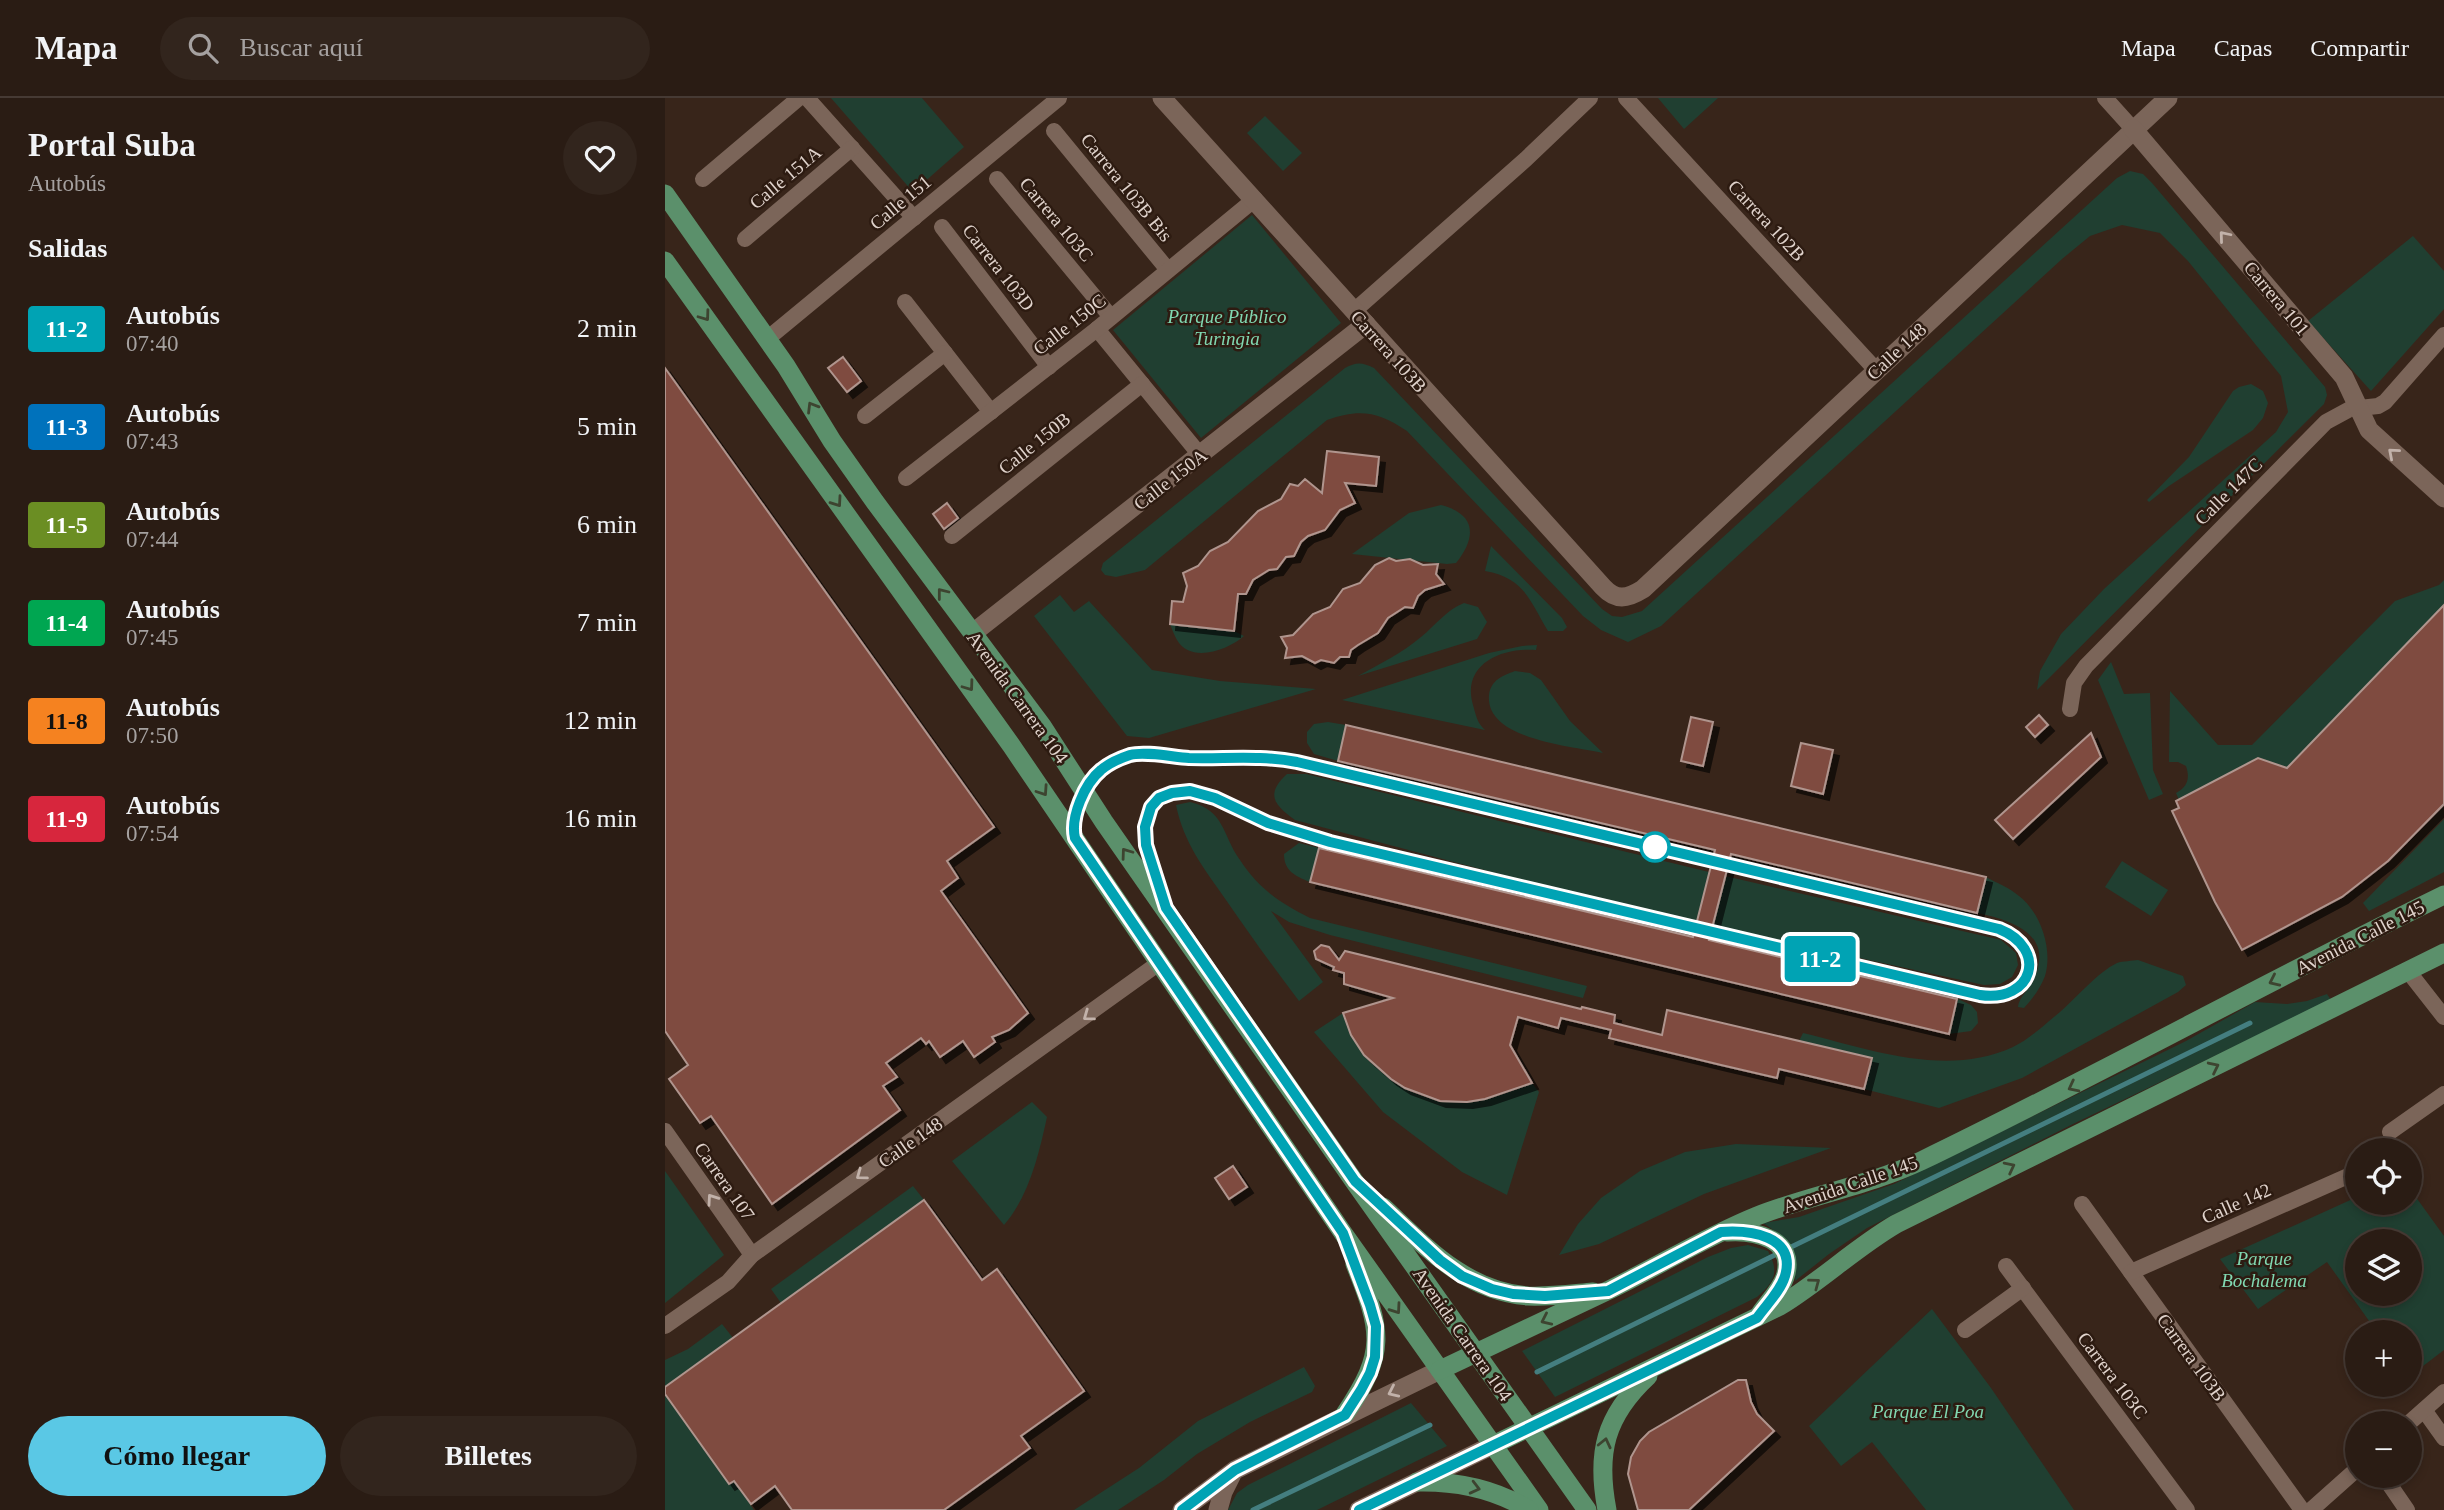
<!DOCTYPE html>
<html lang="es">
<head>
<meta charset="utf-8">
<style>
	body { margin:0; font-family:Georgia,serif; background:#32251d; color:#f1f3f6; height:100vh; display:flex; flex-direction:column; font-size:26px; white-space:nowrap }
	* { box-sizing:border-box; margin:0 }
	p { font-size:23px; color:#a5a1a0 }
	.icon { flex:none; width:38px; height:38px; fill:none; stroke:currentColor; stroke-width:2; stroke-linecap:round; stroke-linejoin:round }
	.map { position:relative; flex:1; overflow:hidden }
	.sheet { display:flex; flex-direction:column; background:#2a1c14; width:665px }
	.sheet>* { flex:none }
	.badge { padding:0 14px; border-radius:5px; font-size:24px; line-height:46px }
	.buttons { position:absolute; left:1680px; top:1040px; display:grid; gap:14px }
	.buttons a { display:grid; place-items:center; width:77px; height:77px; border-radius:50%; background:#2a1c14; box-shadow:0 4px 10px #0003,0 0 0 2px #463a34; font-size:35px }
	.map>.badge { position:absolute; translate:-50% -50%; box-shadow:0 0 0 4px #fff }
	h2 { padding:0 28px; font-size:26px; line-height:63px }
	.round { display:grid; place-items:center; flex:none; width:74px; height:74px; border-radius:37px; background:#32251d }
	.summary { display:flex; align-items:center; justify-content:space-between; height:119px; padding:0 28px }
	h1 { font-size:33px; font-weight:700; line-height:52px }
	.cta { display:flex; gap:14px; margin-top:auto; padding:14px 28px }
	.cta a { flex:1; height:80px; border-radius:42px; background:#5ac8e5; color:#111; font-size:28px; font-weight:700; line-height:80px; text-align:center }
	.cta a+a { background:#32251d; color:#f1f3f6 }
	ul { padding:0; list-style:none }
	li { display:flex; align-items:center; gap:21px; height:98px; padding:0 28px }
	li div { flex:1 }
	li b { display:block; font-size:26px }
	li em { font-style:normal }
	li .badge { min-width:77px; font-weight:700; text-align:center }
	header { display:flex; align-items:center; gap:42px; box-sizing:border-box; height:98px; padding:0 35px; background:#2a1c14; border-bottom:2px solid #463a34 }
	header strong { font-size:33px }
	nav { display:flex; gap:38px; margin-inline-start:auto; font-size:24px }
	.search { width:490px; height:63px; background:#32251d; display:flex; align-items:center; gap:18px; box-sizing:border-box; padding:0 24px; border-radius:38px; color:#a5a1a0; font-size:26px }
	main { display:flex; flex:1; min-height:0 }
	.map>svg:first-child { display:block }
	.green { fill:#203f31; fill-rule:evenodd }
	.lines { fill:none; stroke-linecap:round; stroke-linejoin:round }
	.stream { stroke:#447e80; stroke-width:5 }
	.building { fill:#7f4c40; stroke:#b0958e; stroke-width:2; filter:url(#shadow) }
	.minor { stroke:#7b6559; stroke-width:16 }
	.tertiary { stroke:#7b6559; stroke-width:19 }
	.secondary { stroke:#7b6559; stroke-width:19 }
	.primary { stroke:#5b906b; stroke-width:19 }
	.oneway { stroke:#c2b2aa }
	.oneway2 { stroke:#3d4430 }
	.line-casing { stroke:#fff; stroke-width:16 }
	.line { stroke:#00a3b4; stroke-width:10 }
	.stop-dot { fill:#fff; stroke:#00a3b4; stroke-width:3.5 }
	.labels { text-anchor:middle; stroke-width:5; stroke-linejoin:round; paint-order:stroke }
	.street-label { font-size:19px; fill:#e0d3cc; stroke:#2d1b11 }
	.park-label { font-size:19px; font-style:italic; fill:#81d8b1; stroke:#2d1b11 }
</style>
</head>
<body>
<header>
<strong>Mapa</strong>
<div class="search"><svg class="icon" aria-label="search" viewBox="0 0 24 24"><circle cx="10" cy="10" r="6"/><path d="M15 15l6 6"/></svg>Buscar aquí</div>
<nav><a>Mapa</a><a>Capas</a><a>Compartir</a></nav>
</header>
<main>
<section class="sheet">
<div class="summary"><div><h1>Portal Suba</h1><p>Autobús</p></div><a class="round"><svg class="icon" aria-label="heart" viewBox="0 0 24 24"><path d="M12 20l-8-8c-3-5 5-10 8-4 3-6 11-1 8 4z"/></svg></a></div>
<h2>Salidas</h2>
<ul>
<li><span class="badge" style="background:#00a3b4;color:#fff">11-2</span><div><b>Autobús</b><p>07:40</p></div><em>2 min</em></li>
<li><span class="badge" style="background:#0072bc;color:#fff">11-3</span><div><b>Autobús</b><p>07:43</p></div><em>5 min</em></li>
<li><span class="badge" style="background:#6b8e23;color:#fff">11-5</span><div><b>Autobús</b><p>07:44</p></div><em>6 min</em></li>
<li><span class="badge" style="background:#00a651;color:#fff">11-4</span><div><b>Autobús</b><p>07:45</p></div><em>7 min</em></li>
<li><span class="badge" style="background:#f58220;color:#111">11-8</span><div><b>Autobús</b><p>07:50</p></div><em>12 min</em></li>
<li><span class="badge" style="background:#d7263d;color:#fff">11-9</span><div><b>Autobús</b><p>07:54</p></div><em>16 min</em></li>
</ul>
<div class="cta"><a>Cómo llegar</a><a>Billetes</a></div>
</section>
<div class="map">
<svg width="1779" height="1412" viewBox="0 0 1779 1412">
	<defs>
		<filter id="shadow"><feDropShadow dx="6" dy="6" stdDeviation="0" flood-color="#0009"/></filter>
	</defs>
	<rect width="100%" height="100%" fill="#38251a"/>
	<!-- green -->
	<g class="green">
		<polygon points="166,0 257,0 299,49 248,94"/>
		<polygon points="993,0 1053,0 1019,31"/>
		<polygon points="600,18 637,55 618,73 582,35"/>
		<path d="M1465 73 1478 76 1487 85 1660 289 1662 297 1659 306 1372 592 1375 573 1396 536 1439 491 1611 334 1623 314 1616 278 1523 163 1495 135 1457 127 1425 138 1397 161 996 528 963 544 936 532 918 518 742 333C714 314 695 310 662 322L480 472 451 479 440 477 436 472 438 465 680 270C691 264 697 264 709 270L937 511 947 518 957 519 977 513 1452 80Z"/>
		<polygon points="587,117 676,225 536,340 448,232"/>
		<polygon points="1748,138 1779,173 1779,211 1706,293 1643,223"/>
		<polygon points="1586,286 1598,293 1603,305 1598,320 1588,332 1504,388 1484,404 1482,402 1524,359 1568,293 1574,289"/>
		<path d="M776 407C811 416 812 439 791 465L782 466 687 456 744 415Z"/>
		<path d="M826 448 897 520 902 529 898 533H883C864 501 859 480 820 473Z"/>
		<path d="M1779 482V507L1622 670 1593 660 1514 702 1511 695C1523 689 1525 680 1521 668L1513 664H1504L1505 593 1553 647H1587L1730 503 1774 487Z"/>
		<polygon points="395,497 409,514 424,503 487,572 555,583 651,591 484,640 462,638 369,518"/>
		<path d="M799 505 813 509 822 524 812 541 693 578C715 566 737 555 756 539 771 527 781 512 799 505Z"/>
		<path d="M505 526 569 533 579 538C563 552 526 566 512 542 509 537 507 531 505 526Z"/>
		<path d="M872 547 871 552C837 549 796 566 808 607 811 617 812 625 820 632L677 602 824 555 857 548Z"/>
		<polygon points="1446,564 1459,596 1485,595 1488,672 1498,696 1484,702 1433,582"/>
		<path d="M850 573 865 575 876 582 905 623 938 655C908 648 820 642 824 597 826 582 837 578 850 573Z"/>
		<polygon points="663,624 681,627 673,663 649,656 642,645 642,634 649,626"/>
		<path d="M622 676H641L1044 774 1032 823 906 795 630 722C609 707 600 696 622 676Z"/>
		<path d="M525 704C560 712 557 737 575 762 594 791 615 805 645 820L922 888 918 900 665 837 624 824 606 813 658 884 634 903C609 870 585 837 561 802 539 770 519 746 511 707Z"/>
		<polygon points="1779,721 1779,774 1704,813 1698,805"/>
		<path d="M634 745 654 750 645 784C630 778 619 773 619 756Z"/>
		<polygon points="1457,763 1503,792 1486,818 1440,789"/>
		<polygon points="1060,778 1336,842 1351,855 1353,867 1347,879 1335,886 1319,887 1048,828"/>
		<path d="M1321 779C1332 785 1345 790 1354 798 1376 815 1388 852 1380 878 1375 891 1368 900 1359 910L1353 909C1354 898 1365 891 1369 881 1390 836 1346 822 1312 815Z"/>
		<path d="M1473 862 1518 878 1521 887 1513 894 1357 980 1274 1010 1199 991 1207 961 1134 943 1138 935C1204 951 1281 980 1348 949 1365 941 1380 926 1395 914 1411 900 1433 874 1452 865 1458 863 1467 863 1473 862Z"/>
		<path d="M1662 896 1666 902 1408 1026 1202 1130 1164 1156 1130 1183C1132 1153 1123 1141 1098 1125L1134 1119 1229 1086 1521 943 1590 904 1622 906 1642 903Z"/>
		<polygon points="1293,901 1306,907 1312,914 1313,925 1306,933 1284,936"/>
		<path d="M678 915C698 968 745 1010 805 1003 827 1001 847 993 867 985L874 994 842 1097 797 1074 718 1014 649 934Z"/>
		<path d="M367 1004 382 1019C374 1056 364 1098 339 1127L287 1063Z"/>
		<polygon points="1071,1046 1166,1050 1039,1096 934,1146 894,1157 913,1126 936,1100 975,1073 1020,1054"/>
		<polygon points="0,1073 59,1157 0,1205"/>
		<polygon points="248,1088 259,1102 116,1205 106,1191"/>
		<path d="M1745 1091 1779 1138V1252L1745 1278V1234H1712L1662 1164 1593 1211 1555 1161 1692 1099V1104H1745ZM1692 1143H1745V1195H1692Z"/>
		<path d="M1083 1147 1103 1153C1115 1175 1109 1184 1092 1199L890 1299 857 1253 1043 1159 1066 1150Z"/>
		<polygon points="1267,1211 1326,1290 1409,1412 1261,1412 1207,1344 1176,1368 1144,1328"/>
		<polygon points="57,1226 68,1240 0,1289 0,1262 23,1251"/>
		<polygon points="639,1269 650,1288 647,1294 585,1324 532,1356 499,1382 453,1412 409,1412 474,1370 533,1323"/>
		<polygon points="0,1296 64,1386 69,1383 89,1412 0,1412"/>
		<polygon points="746,1305 782,1348 652,1412 563,1412 572,1395 583,1387"/>
	</g>
	<g class="lines">
		<!-- stream -->
		<g class="stream">
			<polyline points="1122,1151 1585,925"/>
			<polyline points="872,1274 1114,1155"/>
			<polyline points="588,1412 765,1327"/>
		</g>
	</g>
	<!-- building -->
	<g class="building">
		<polygon points="178,259 196,283 182,294 163,270"/>
		<polygon points="0,270 329,729 282,763 293,780 276,793 363,915 344,932 327,939 330,944 309,959 298,943 275,959 264,943 261,946 256,940 221,965 232,979 218,988 235,1012 107,1106 46,1018 35,1025 4,981 23,967 0,933"/>
		<polygon points="662,353 714,359 711,388 680,385 690,405 675,412 660,432 643,438 636,444 629,458 621,459 612,471 604,472 588,482 581,496 573,496 569,533 505,526 507,503 518,504 522,488 518,475 533,468 545,453 563,444 593,413 616,401 625,386 633,388 640,381 657,395"/>
		<polygon points="282,405 293,420 279,431 268,416"/>
		<polygon points="724,460 731,463 745,461 758,467 773,466 771,476 779,486 760,492 753,498 748,510 740,509 723,520 713,535 693,547 686,552 684,559 675,559 669,565 656,562 650,565 637,558 620,560 622,550 616,539 628,537 648,516 665,509 678,491 695,485 710,467"/>
		<polygon points="1779,507 1779,706 1723,763 1677,799 1577,852 1550,804 1507,713 1514,710 1511,703 1593,660 1622,670"/>
		<polygon points="1374,617 1383,627 1370,639 1361,629"/>
		<polygon points="1026,619 1048,624 1038,668 1016,663"/>
		<polygon points="681,627 1321,779 1312,815 1066,756 1044,842 1292,901 1284,936 645,784 654,750 1028,839 1050,752 673,663"/>
		<polygon points="1426,635 1436,659 1348,741 1330,722"/>
		<polygon points="1136,645 1168,652 1158,696 1126,688"/>
		<polygon points="656,847 664,849 674,862 680,853 916,911 917,909 950,917 949,925 997,937 1002,912 1207,960 1199,991 1114,971 1112,980 1056,967 944,940 946,932 896,920 893,930 853,919 845,947 867,985 820,1001 802,1004 775,1003 740,990 726,981 699,957 686,937 678,915 728,900 679,886 679,875 668,872 669,869 651,861 649,853"/>
		<polygon points="568,1068 582,1089 564,1101 550,1080"/>
		<polygon points="259,1102 317,1182 332,1171 419,1293 356,1338 365,1350 279,1412 127,1412 110,1388 86,1406 69,1383 64,1386 0,1296 0,1289"/>
		<polygon points="1073,1282 1081,1282 1086,1304 1092,1316 1109,1333 1024,1412 973,1412 963,1376 966,1359 975,1343 984,1334"/>
	</g>
	<g class="lines">
		<!-- minor -->
		<g class="minor">
			<polyline points="142,0 249,120"/>
			<polyline points="961,0 1211,272"/>
			<polyline points="1440,0 1468,31"/>
			<polyline points="389,33 503,172"/>
			<polyline points="38,81 134,0"/>
			<polyline points="332,81 446,219"/>
			<polyline points="277,129 384,269"/>
			<polyline points="80,141 187,50"/>
			<polyline points="240,204 326,314"/>
			<polyline points="689,213 861,61 925,0"/>
			<polyline points="432,231 535,357"/>
			<polyline points="102,241 394,0"/>
			<polyline points="200,318 280,255"/>
			<polyline points="241,380 432,231 590,101"/>
			<polyline points="287,438 477,286"/>
			<polyline points="1405,611 1409,585 1421,568 1661,324 1685,311 1713,308 1720,304 1779,237"/>
			<polyline points="1743,873 1779,919"/>
			<polyline points="0,1033 87,1157"/>
			<polyline points="1725,1034 1779,996"/>
			<polyline points="1417,1106 1637,1412"/>
			<polyline points="1341,1168 1522,1412"/>
			<polyline points="1466,1174 1692,1074"/>
			<polyline points="0,1228 63,1184 87,1157 494,865"/>
			<polyline points="1300,1232 1358,1190"/>
			<polyline points="1759,1312 1779,1340"/>
			<polyline points="1744,1325 1779,1294"/>
			<polyline points="1718,1377 1742,1412"/>
			<polyline points="1646,1412 1692,1371"/>
		</g>
		<!-- tertiary -->
		<g class="tertiary">
			<path d="M497 0 938 489C951 503 962 501 978 491L1503 0"/>
			<polyline points="1468,31 1679,279 1704,332 1779,400"/>
			<polyline points="308,535 701,226"/>
		</g>
		<!-- secondary -->
		<g class="secondary">
			<polyline points="517,1412 570,1372 775,1272"/>
			<polyline points="553,1412 558,1394 567,1376"/>
			<polyline points="694,1412 828,1347"/>
		</g>
		<!-- primary -->
		<g class="primary">
			<polyline points="0,96 121,268 167,343 210,404 377,628 439,724 689,1083 922,1412"/>
			<polyline points="0,163 346,647 678,1135 874,1412"/>
			<path d="M718 1109C761 1149 800 1193 863 1198 884 1199 906 1196 928 1194"/>
			<path d="M1062 1134C1090 1132 1132 1141 1120 1179 1115 1193 1103 1204 1095 1216"/>
			<path d="M775 1272C830 1246 886 1220 942 1193 992 1169 1040 1139 1092 1118 1145 1097 1203 1088 1256 1063 1432 978 1603 883 1779 797"/>
			<path d="M680 1316C722 1254 717 1233 690 1166"/>
			<path d="M828 1347 1115 1208C1156 1183 1190 1150 1231 1126L1779 855"/>
			<path d="M752 1384C791 1383 830 1391 864 1412"/>
			<path d="M942 1412C931 1355 940 1318 983 1278"/>
		</g>
	</g>
	<!-- one-way arrows -->
	<defs><path id="oneway-chevron" d="M-2-3.5L2.5 0L-2 3.5" fill="none" stroke-width="1.6" stroke-linecap="round" stroke-linejoin="round" transform="scale(1.75)"/></defs>
	<g class="oneway">
		<use href="#oneway-chevron" transform="translate(1559 138) rotate(-130)"/>
		<use href="#oneway-chevron" transform="translate(1728 355) rotate(-139)"/>
		<use href="#oneway-chevron" transform="translate(423 918) rotate(144)"/>
		<use href="#oneway-chevron" transform="translate(196 1077) rotate(144)"/>
		<use href="#oneway-chevron" transform="translate(47 1101) rotate(-125)"/>
		<use href="#oneway-chevron" transform="translate(728 1294) rotate(155)"/>
	</g>
	<g class="oneway2">
		<use href="#oneway-chevron" transform="translate(40 218) rotate(54)"/>
		<use href="#oneway-chevron" transform="translate(147 309) rotate(-121)"/>
		<use href="#oneway-chevron" transform="translate(172 404) rotate(55)"/>
		<use href="#oneway-chevron" transform="translate(277 495) rotate(-128)"/>
		<use href="#oneway-chevron" transform="translate(304 588) rotate(54)"/>
		<use href="#oneway-chevron" transform="translate(378 693) rotate(56)"/>
		<use href="#oneway-chevron" transform="translate(461 755) rotate(-126)"/>
		<use href="#oneway-chevron" transform="translate(1609 883) rotate(155)"/>
		<use href="#oneway-chevron" transform="translate(1549 969) rotate(-26)"/>
		<use href="#oneway-chevron" transform="translate(1408 989) rotate(153)"/>
		<use href="#oneway-chevron" transform="translate(1345 1069) rotate(-27)"/>
		<use href="#oneway-chevron" transform="translate(1150 1185) rotate(-37)"/>
		<use href="#oneway-chevron" transform="translate(731 1211) rotate(55)"/>
		<use href="#oneway-chevron" transform="translate(881 1222) rotate(155)"/>
		<use href="#oneway-chevron" transform="translate(940 1345) rotate(-77)"/>
		<use href="#oneway-chevron" transform="translate(810 1390) rotate(14)"/>
	</g>
	<g class="lines">
		<defs>
			<path id="line" d="M517 1412 570 1372 680 1317 696 1292 705 1275 710 1259 711 1228 705 1207 678 1135 410 740C405 719 420 685 436 672 443 666 456 660 465 657 480 653 508 659 524 660 561 661 596 657 632 664L1334 831C1384 851 1368 905 1315 897L665 744 603 725 550 700 525 693 507 695 494 700 486 709 480 729 481 747 501 810 690 1083 775 1162 797 1178 827 1191 848 1196 880 1198 943 1193 1056 1134C1084 1132 1132 1137 1120 1178 1115 1194 1101 1207 1092 1220L694 1412"/>
		</defs>
		<!-- line casing -->
		<use href="#line" class="line-casing"/>
		<!-- line -->
		<use href="#line" class="line"/>
	</g>
	<!-- markers -->
	<circle class="stop-dot" cx="990" cy="749" r="14"/>
	<g class="labels">
		<!-- street labels -->
		<g class="street-label">
			<text transform="translate(120 79) rotate(-40)" y="7">Calle 151A</text>
			<text transform="translate(462 89) rotate(51)" y="7">Carrera 103B Bis</text>
			<text transform="translate(235 104) rotate(-40)" y="7">Calle 151</text>
			<text transform="translate(392 121) rotate(50)" y="7">Carrera 103C</text>
			<text transform="translate(1102 122) rotate(47)" y="7">Carrera 102B</text>
			<text transform="translate(334 169) rotate(52)" y="7">Carrera 103D</text>
			<text transform="translate(1612 200) rotate(50)" y="7">Carrera 101</text>
			<text transform="translate(404 226) rotate(-38)" y="7">Calle 150C</text>
			<text transform="translate(724 253) rotate(48)" y="7">Carrera 103B</text>
			<text transform="translate(1231 253) rotate(-43)" y="7">Calle 148</text>
			<text transform="translate(369 345) rotate(-39)" y="7">Calle 150B</text>
			<text transform="translate(505 381) rotate(-38)" y="7">Calle 150A</text>
			<text transform="translate(1563 393) rotate(-45)" y="7">Calle 147C</text>
			<text transform="translate(353 599) rotate(54)" y="7">Avenida Carrera 104</text>
			<text transform="translate(1695 839) rotate(-27)" y="7">Avenida Calle 145</text>
			<text transform="translate(245 1044) rotate(-35)" y="7">Calle 148</text>
			<text transform="translate(60 1083) rotate(55)" y="7">Carrera 107</text>
			<text transform="translate(1185 1086) rotate(-19)" y="7">Avenida Calle 145</text>
			<text transform="translate(1571 1105) rotate(-24)" y="7">Calle 142</text>
			<text transform="translate(798 1236) rotate(55)" y="7">Avenida Carrera 104</text>
			<text transform="translate(1527 1259) rotate(54)" y="7">Carrera 103B</text>
			<text transform="translate(1448 1277) rotate(53)" y="7">Carrera 103C</text>
		</g>
		<!-- park labels -->
		<g class="park-label">
			<text x="562" y="225">Parque Público<tspan x="562" dy="22">Turingia</tspan></text>
			<text x="1599" y="1167">Parque<tspan x="1599" dy="22">Bochalema</tspan></text>
			<text x="1263" y="1320">Parque El Poa</text>
		</g>
	</g>
</svg>
<div class="buttons">
<a><svg class="icon" aria-label="locate" viewBox="0 0 24 24"><circle cx="12" cy="12" r="6"/><path d="M12 2v4M12 18v4M2 12h4M18 12h4"/></svg></a>
<a><svg class="icon" aria-label="layers" viewBox="0 0 24 24"><path d="M12 4l9 5-9 5-9-5zM3 14l9 5 9-5"/></svg></a>
<a>+</a>
<a>−</a>
</div>
<b class="badge" style="left:1155px;top:861px;background:#00a3b4;color:#fff">11-2</b>
</div>
</main>
</body>
</html>
